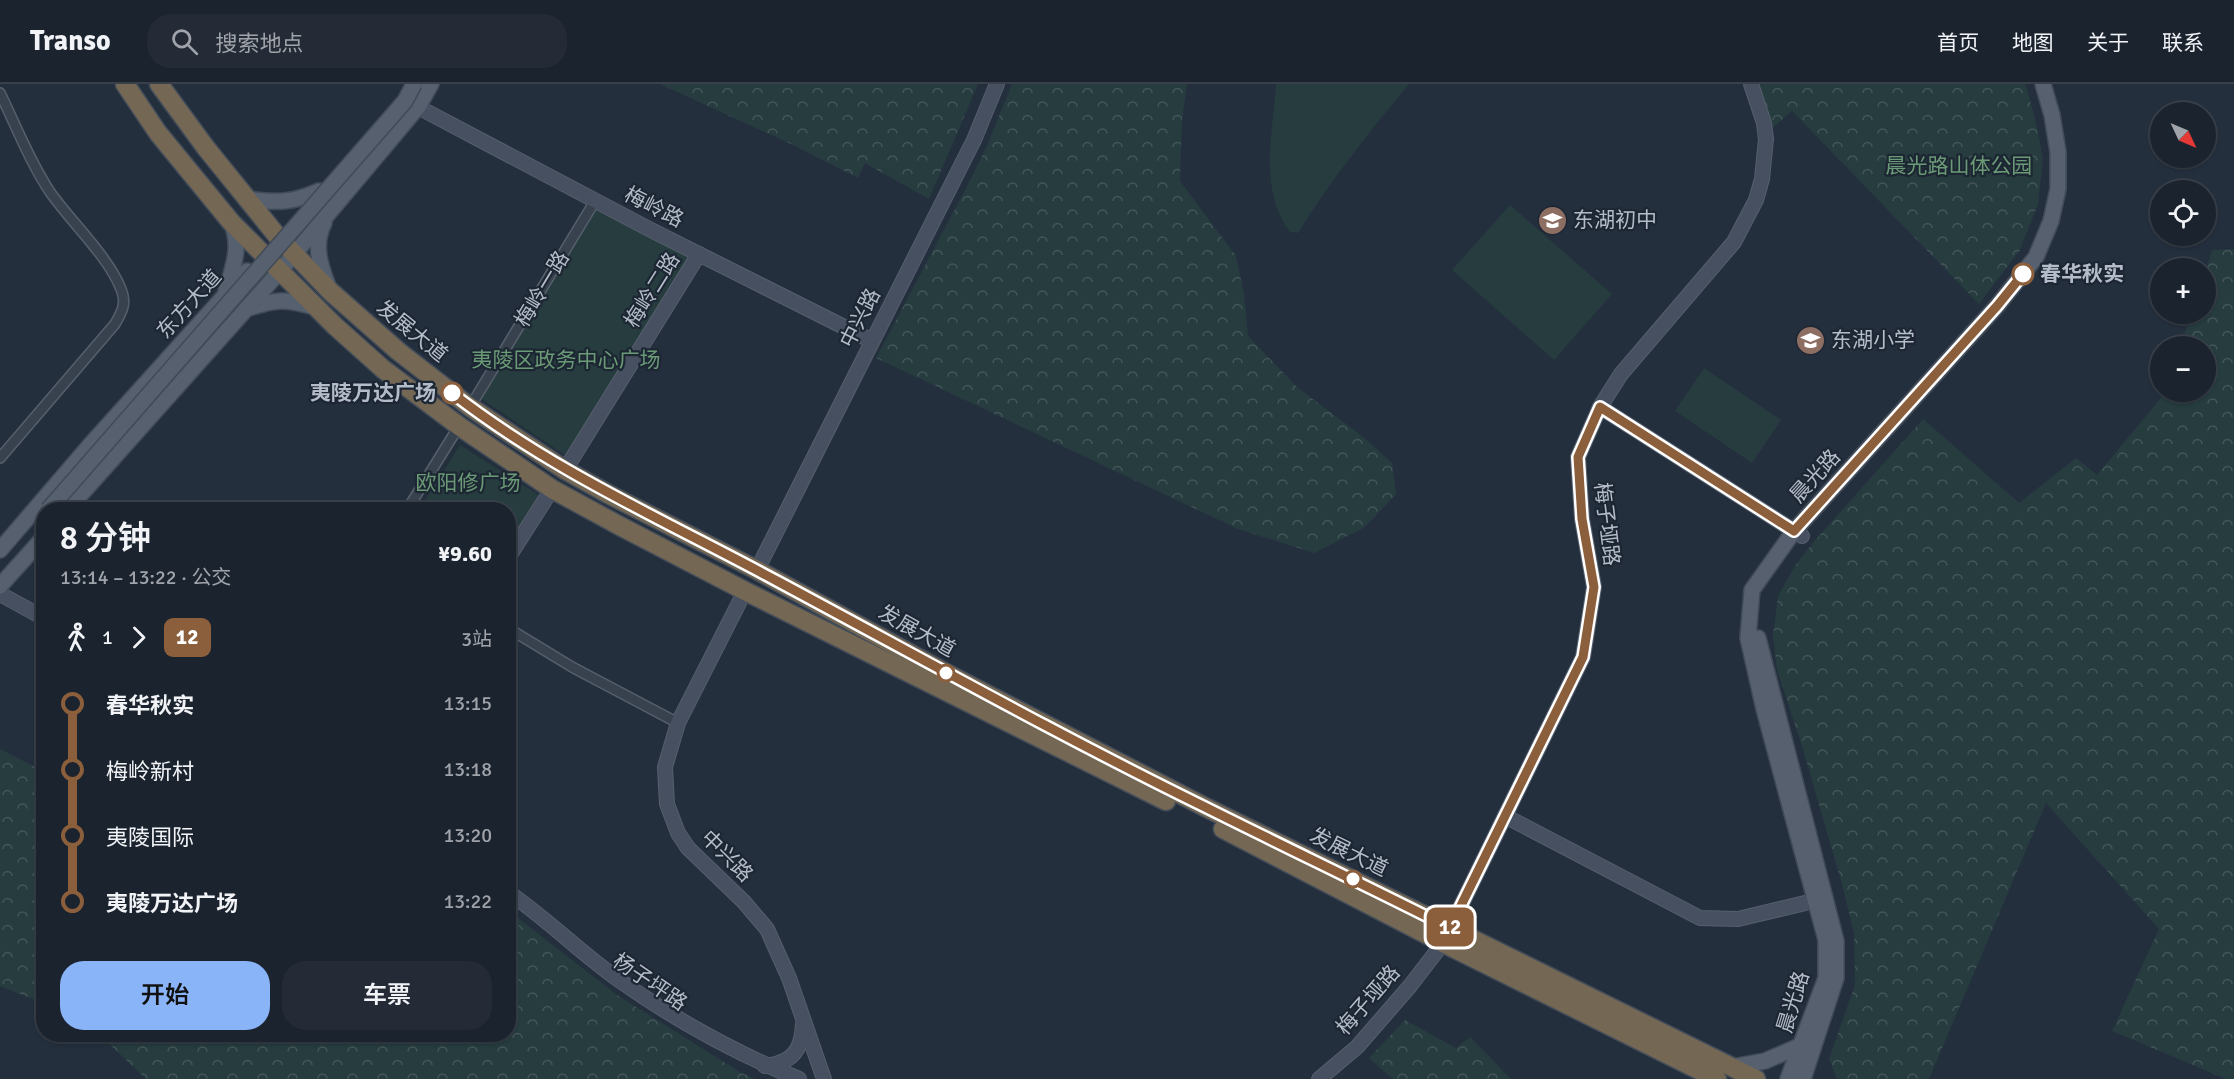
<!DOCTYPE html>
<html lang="zh">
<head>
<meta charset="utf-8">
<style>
	body { margin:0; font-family:Signika,"Noto Sans SC",sans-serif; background:#242b36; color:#f1f3f6; height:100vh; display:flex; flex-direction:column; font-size:22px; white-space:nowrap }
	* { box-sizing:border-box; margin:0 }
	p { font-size:20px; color:#a0a4aa }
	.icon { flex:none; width:33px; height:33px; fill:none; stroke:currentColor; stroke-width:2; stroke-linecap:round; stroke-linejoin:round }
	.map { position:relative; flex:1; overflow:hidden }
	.panel { position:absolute; left:36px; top:418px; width:480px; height:540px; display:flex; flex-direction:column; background:#1b232e; border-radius:24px; box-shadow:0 2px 4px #0004,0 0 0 2px #39404a }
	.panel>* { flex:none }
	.badge { padding:0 12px; border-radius:9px; font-size:21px; line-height:39px }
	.needle { width:39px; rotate:134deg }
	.buttons { position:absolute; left:2150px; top:18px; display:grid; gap:12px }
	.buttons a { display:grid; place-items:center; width:66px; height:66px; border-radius:50%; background:#1b232e; box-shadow:0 2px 4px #0004,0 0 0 2px #39404a; font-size:30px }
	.map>.badge { position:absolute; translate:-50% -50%; box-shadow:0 0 0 3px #fff }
	.legs { display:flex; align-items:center; gap:9px; height:66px; padding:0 24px; font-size:20px }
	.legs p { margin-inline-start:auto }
	.head { display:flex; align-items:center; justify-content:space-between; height:102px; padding:0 24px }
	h1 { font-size:33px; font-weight:600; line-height:45px }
	.action { display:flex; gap:12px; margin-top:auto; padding:12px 24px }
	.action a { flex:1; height:69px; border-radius:24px; background:#8ab4f8; color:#111; font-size:24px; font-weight:600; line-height:69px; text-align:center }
	.action a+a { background:#242b36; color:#f1f3f6 }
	ul { padding:0 24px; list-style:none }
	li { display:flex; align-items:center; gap:21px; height:66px; font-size:22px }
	li i { display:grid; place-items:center; width:9px; height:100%; margin:0 8px; background:currentColor }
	li i::after { content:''; width:15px; height:15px; margin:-8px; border:4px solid; border-radius:50%; background:#1b232e }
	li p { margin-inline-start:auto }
	li:first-child i { background:linear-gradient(#0000 50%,currentColor 0) }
	li:last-child i { background:linear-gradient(currentColor 50%,#0000 0) }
	header { display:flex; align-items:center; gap:36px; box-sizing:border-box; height:84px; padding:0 30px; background:#1b232e; border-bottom:2px solid #39404a }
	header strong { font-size:28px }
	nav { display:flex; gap:33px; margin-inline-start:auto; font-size:21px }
	.search { width:420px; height:54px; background:#242b36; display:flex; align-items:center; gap:15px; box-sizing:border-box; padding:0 21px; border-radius:24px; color:#a0a4aa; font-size:22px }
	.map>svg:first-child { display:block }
	.green { fill:#263c3f }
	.forest { fill:url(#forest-crowns) }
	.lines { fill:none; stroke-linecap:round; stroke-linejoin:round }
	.street-casing { stroke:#565f6c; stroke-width:12 }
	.secondary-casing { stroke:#565f6c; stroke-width:16 }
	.primary-casing { stroke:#414a57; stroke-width:18 }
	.highway-casing { stroke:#434c59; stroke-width:21 }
	.street { stroke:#38414e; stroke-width:9 }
	.secondary { stroke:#465061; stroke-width:14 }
	.primary { stroke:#56606e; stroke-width:15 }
	.highway { stroke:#746855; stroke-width:18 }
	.primary-bridge-casing { stroke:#414a57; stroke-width:18; stroke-linecap:butt }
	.primary-bridge { stroke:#56606e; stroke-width:15 }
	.line-1-casing { stroke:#fff; stroke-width:14 }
	.line-1 { stroke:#8b5e3c; stroke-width:9 }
	.stop-1-dot { fill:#fff; stroke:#8b5e3c; stroke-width:3 }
	.labels { text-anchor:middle; stroke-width:4.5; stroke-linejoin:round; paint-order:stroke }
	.park-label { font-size:21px; fill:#6b9a76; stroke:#1d2633 }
	.street-label { font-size:21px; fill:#b4bcc9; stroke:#1d2633 }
	.poi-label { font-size:21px; fill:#b4bcc9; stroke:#1d2633; text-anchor:start }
	.stop-label { font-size:21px; font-weight:bold; fill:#b4bcc9; stroke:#1d2633; text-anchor:start }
</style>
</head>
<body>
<header>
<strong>Transo</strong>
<div class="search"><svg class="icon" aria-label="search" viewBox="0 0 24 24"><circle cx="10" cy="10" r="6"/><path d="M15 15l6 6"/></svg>搜索地点</div>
<nav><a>首页</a><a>地图</a><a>关于</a><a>联系</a></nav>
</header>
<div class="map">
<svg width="2234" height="995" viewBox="0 0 2234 995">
	<defs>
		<pattern id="forest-crowns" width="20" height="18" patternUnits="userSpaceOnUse" patternTransform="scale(1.5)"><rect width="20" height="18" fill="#263c3f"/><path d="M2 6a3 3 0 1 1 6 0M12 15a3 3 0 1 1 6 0" fill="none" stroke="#435659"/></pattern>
	</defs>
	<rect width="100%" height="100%" fill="#242f3e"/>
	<!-- green -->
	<g class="green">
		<path d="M1276 0H1409C1369 48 1331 96 1298 149L1290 148C1258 106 1273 49 1276 0Z"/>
		<polygon points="1510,121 1612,210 1554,276 1452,186"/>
		<polygon points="597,124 692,171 566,372 480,314"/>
		<polygon points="1704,284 1781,336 1752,379 1675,327"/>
		<polygon points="460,361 542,413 509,466 508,426 419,426"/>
	</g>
	<!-- forest -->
	<g class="forest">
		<polygon points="660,0 978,0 929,115 865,79 858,94 791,60"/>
		<polygon points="1012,0 1187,0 1182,35 1180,97 1236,172 1244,210 1248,252 1298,304 1362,352 1392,379 1396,410 1365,443 1314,469 1238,445 876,274 965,106 986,64"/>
		<polygon points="1755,0 2025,0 2034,30 2043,74 2038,120 2020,166 1979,220 1792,27 1772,44"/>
		<polygon points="2234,165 2234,995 2226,995 2112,947 2159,845 2046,719 1929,995 1837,995 1829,975 1855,901 1854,849 1842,800 1802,662 1777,586 1773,552 1778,512 1795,482 1812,460 1923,335 2019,419 2076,374 2097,391 2161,314 2164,308 2205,308 2205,262 2180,262 2192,230 2205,230 2205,190 2212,166"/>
		<polygon points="0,665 43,687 43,919 0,902"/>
		<polygon points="509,827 617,911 740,988 755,995 146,995 100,951 508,951"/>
		<polygon points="1405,936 1456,964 1470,953 1511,995 1393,995 1369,974"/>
	</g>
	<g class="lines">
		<defs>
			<g id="street">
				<path d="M0 9C16 42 30 78 50 108 71 138 108 172 121 205 127 219 122 228 115 240L0 374"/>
				<polyline points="470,323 595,117"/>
				<polyline points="407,426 459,342"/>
				<polyline points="508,544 572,583 678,639"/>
			</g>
			<g id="secondary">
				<polyline points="418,23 649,145 872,257"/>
				<polyline points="1600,323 1802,452"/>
				<polyline points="565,386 699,170"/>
				<polyline points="508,474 552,405"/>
				<polyline points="757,486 974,56 997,0"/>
				<polyline points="745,507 678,639 665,683 667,720 678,749 688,764 744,818 767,845 789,894 824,995"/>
				<polyline points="0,510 44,534"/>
				<polyline points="1505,732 1700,834 1738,835 1826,814"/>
				<path d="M508 808C547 835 581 869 619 896 674 935 736 969 799 995"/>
				<polyline points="1450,844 1583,573 1594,503 1582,435 1578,373 1600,323 1621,290 1734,158 1756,116 1762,95 1766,55 1764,39 1751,0"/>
				<path d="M765 982C769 981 774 981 779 979 798 973 802 958 803 940"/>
				<polyline points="1319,995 1357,963 1410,902 1443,859"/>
			</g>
			<g id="primary">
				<path d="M248 115C277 119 292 119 319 107"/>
				<path d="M324 139C313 161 320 181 328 202"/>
				<path d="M226 207C233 183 242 162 231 138"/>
				<path d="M246 225C276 215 286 214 317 224"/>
				<polyline points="67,426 280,187 418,23 431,0"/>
				<polyline points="0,466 91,360 247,187"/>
				<polyline points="0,502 44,453"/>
				<polyline points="1758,554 1836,857 1836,894 1803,995"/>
				<polyline points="1732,983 1765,977 1802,961"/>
				<polyline points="1788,995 1826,894 1826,856 1764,625 1748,554 1752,506 1794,447 1997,222 2036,173 2051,137 2058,105 2058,68 2052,31 2043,0"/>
			</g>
			<g id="highway">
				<polyline points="125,0 158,49 231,138 335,242 383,285 459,342 552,405 620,442 745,507 1166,717"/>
				<polyline points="159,0 206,64 278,153 331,208 398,267 470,323 565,386 608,410 757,486 940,586 1205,723 1756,995"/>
				<polyline points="1223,745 1443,859 1717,995"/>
			</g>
		</defs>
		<!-- street casing -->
		<use href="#street" class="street-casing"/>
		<!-- secondary casing -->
		<use href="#secondary" class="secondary-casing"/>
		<!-- primary casing -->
		<use href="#primary" class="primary-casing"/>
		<!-- highway casing -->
		<use href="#highway" class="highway-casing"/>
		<!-- street -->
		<use href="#street" class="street"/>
		<!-- secondary -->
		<use href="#secondary" class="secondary"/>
		<!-- primary -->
		<use href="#primary" class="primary"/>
		<!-- highway -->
		<use href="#highway" class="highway"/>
		<defs>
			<polyline id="primary-bridge" points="48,426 405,17 414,0"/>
		</defs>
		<!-- primary-bridge casing -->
		<use href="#primary-bridge" class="primary-bridge-casing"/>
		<!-- primary-bridge -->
		<use href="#primary-bridge" class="primary-bridge"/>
	</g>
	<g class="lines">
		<defs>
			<path id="line-1" d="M452 309C552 387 666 437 777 497 919 573 1060 652 1205 723 1287 764 1369 803 1450 844L1583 573 1594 503 1582 435 1578 373 1600 323 1794 447 1997 222 2023 190"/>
		</defs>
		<!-- line-1 casing -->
		<use href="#line-1" class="line-1-casing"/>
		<!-- line-1 -->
		<use href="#line-1" class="line-1"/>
	</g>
	<!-- icons -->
	<defs>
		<symbol id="school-disc" viewBox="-11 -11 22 22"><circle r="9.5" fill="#8d6e63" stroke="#1d2633"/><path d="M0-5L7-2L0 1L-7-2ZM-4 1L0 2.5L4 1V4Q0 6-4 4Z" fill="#fff"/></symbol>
	</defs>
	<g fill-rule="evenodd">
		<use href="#school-disc" x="1536" y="120" width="33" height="33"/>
		<use href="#school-disc" x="1794" y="240" width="33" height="33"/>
	</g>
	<!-- markers -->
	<g class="stop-1-dot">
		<circle cx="2023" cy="190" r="10"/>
		<circle cx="452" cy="309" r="10"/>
		<circle cx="946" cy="589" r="8"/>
		<circle cx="1353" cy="795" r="8"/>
	</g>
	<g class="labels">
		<!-- park labels -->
		<g class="park-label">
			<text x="1959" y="89">晨光路山体公园</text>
			<text x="566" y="283">夷陵区政务中心广场</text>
			<text x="468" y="406">欧阳修广场</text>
		</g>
		<!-- street labels -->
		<g class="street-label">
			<text transform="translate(654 123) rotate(27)" y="7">梅岭路</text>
			<text transform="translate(542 205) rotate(-59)" y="7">梅岭一路</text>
			<text transform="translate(652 206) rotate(-58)" y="7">梅岭二路</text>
			<text transform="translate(189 220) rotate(-48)" y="7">东方大道</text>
			<text transform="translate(860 234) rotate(-63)" y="7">中兴路</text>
			<text transform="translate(412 247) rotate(39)" y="7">发展大道</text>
			<text transform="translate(1815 392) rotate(-48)" y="7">晨光路</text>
			<text transform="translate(1607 440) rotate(83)" y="7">梅子垭路</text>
			<text transform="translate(917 547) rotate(29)" y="7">发展大道</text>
			<text transform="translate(1349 768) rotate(26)" y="7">发展大道</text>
			<text transform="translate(727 772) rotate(45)" y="7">中兴路</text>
			<text transform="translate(650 898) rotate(34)" y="7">杨子坪路</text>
			<text transform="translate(1368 916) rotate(-49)" y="7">梅子垭路</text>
			<text transform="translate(1793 918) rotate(-73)" y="7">晨光路</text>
		</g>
		<!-- poi labels -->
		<g class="poi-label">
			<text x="1573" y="143">东湖初中</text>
			<text x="1831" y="263">东湖小学</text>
		</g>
		<!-- stop labels -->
		<g class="stop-label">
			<text x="2040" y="197">春华秋实</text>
			<text x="436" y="316" text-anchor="end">夷陵万达广场</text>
		</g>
	</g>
</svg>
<div class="buttons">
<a><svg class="needle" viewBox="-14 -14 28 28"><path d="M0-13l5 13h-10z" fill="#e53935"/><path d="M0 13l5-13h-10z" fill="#a0a4aa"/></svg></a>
<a><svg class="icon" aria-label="locate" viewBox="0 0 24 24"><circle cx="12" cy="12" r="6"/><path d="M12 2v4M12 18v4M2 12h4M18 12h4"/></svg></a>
<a>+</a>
<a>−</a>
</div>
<b class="badge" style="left:1450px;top:843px;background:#8b5e3c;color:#fff">12</b>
<section class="panel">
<div class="head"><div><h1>8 分钟</h1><p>13:14 – 13:22 · 公交</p></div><b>¥9.60</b></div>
<div class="legs"><svg class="icon" aria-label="walk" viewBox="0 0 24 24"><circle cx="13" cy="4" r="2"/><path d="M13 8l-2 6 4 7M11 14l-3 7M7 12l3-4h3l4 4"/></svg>1<svg class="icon" aria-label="forward" viewBox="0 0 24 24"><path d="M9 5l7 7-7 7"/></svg><b class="badge" style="background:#8b5e3c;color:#fff">12</b><p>3站</p></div>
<ul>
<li><i style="color:#8b5e3c"></i><b>春华秋实</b><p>13:15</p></li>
<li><i style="color:#8b5e3c"></i><span>梅岭新村</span><p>13:18</p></li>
<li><i style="color:#8b5e3c"></i><span>夷陵国际</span><p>13:20</p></li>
<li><i style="color:#8b5e3c"></i><b>夷陵万达广场</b><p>13:22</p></li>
</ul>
<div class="action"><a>开始</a><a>车票</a></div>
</section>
</div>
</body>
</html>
